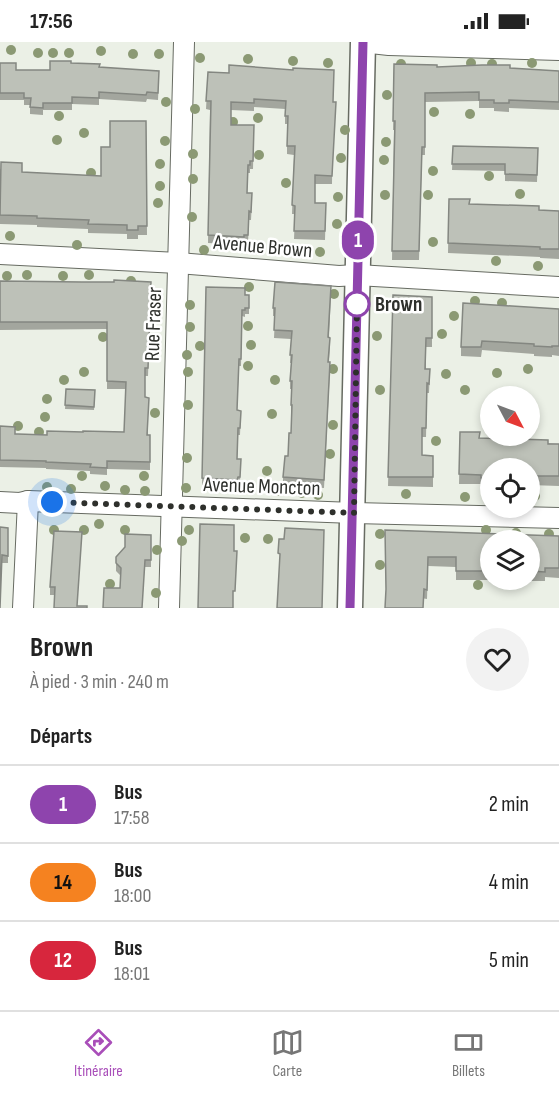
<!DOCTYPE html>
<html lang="fr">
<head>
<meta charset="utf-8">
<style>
	body { margin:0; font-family:"Sofia Sans Condensed",sans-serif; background:#f2f2f2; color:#222; height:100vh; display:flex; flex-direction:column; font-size:22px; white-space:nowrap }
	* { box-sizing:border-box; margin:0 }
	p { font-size:20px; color:#767676 }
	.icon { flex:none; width:33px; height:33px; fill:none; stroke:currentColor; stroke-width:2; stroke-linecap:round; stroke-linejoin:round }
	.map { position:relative; height:566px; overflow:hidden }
	.details { display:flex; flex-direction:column; background:#fff; flex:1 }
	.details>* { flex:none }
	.badge { padding:0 12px; border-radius:20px; font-size:21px; line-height:39px }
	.needle { width:39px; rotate:131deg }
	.tools { position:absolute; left:480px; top:344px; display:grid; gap:12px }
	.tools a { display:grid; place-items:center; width:60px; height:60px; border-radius:50%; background:#fff; box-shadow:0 3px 9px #0003; font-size:30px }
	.you { position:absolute; width:30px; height:30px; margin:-15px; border:4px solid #fff; border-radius:50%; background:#1a73e8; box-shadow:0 0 0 9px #1a73e833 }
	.map>.badge { position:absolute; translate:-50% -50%; box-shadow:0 0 0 3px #fff }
	h2 { padding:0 30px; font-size:22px; line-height:54px }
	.round { display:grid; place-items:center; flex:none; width:63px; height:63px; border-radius:32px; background:#f2f2f2 }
	.overview { display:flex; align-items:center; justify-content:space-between; height:102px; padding:0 30px }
	h1 { font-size:28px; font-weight:700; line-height:45px }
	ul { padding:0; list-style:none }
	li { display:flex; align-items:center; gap:18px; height:78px; padding:0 30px; border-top:2px solid #e0e0e0 }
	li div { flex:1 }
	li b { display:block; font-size:22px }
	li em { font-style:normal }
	li .badge { min-width:66px; font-weight:700; text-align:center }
	.status { display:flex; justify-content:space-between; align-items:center; height:42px; padding:0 30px; background:#fff; direction:ltr }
	.status svg { height:16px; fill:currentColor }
	.tabs { display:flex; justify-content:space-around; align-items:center; height:84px; border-top:2px solid #e0e0e0; background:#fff; font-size:16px; color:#767676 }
	.tabs a { display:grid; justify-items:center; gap:3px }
	.tabs .on { color:#a94eb9 }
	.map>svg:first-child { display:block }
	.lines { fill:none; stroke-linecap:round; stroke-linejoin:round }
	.minor-casing { stroke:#676b62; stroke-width:22 }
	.major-casing { stroke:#676b62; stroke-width:27 }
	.minor { stroke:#fff; stroke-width:20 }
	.major { stroke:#fff; stroke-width:24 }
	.tree { fill:#8b9974 }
	.wall { fill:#a3a69e; fill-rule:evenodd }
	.building { fill:#bdc1b8; stroke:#848781; stroke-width:1.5 }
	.line-casing { stroke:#fff; stroke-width:14 }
	.line { stroke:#8e44ad; stroke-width:9 }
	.walk { stroke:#2e302c; stroke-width:6; stroke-dasharray:0 10.8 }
	.stop-dot { fill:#fff; stroke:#8e44ad; stroke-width:3 }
	.labels { text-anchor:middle; stroke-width:5; stroke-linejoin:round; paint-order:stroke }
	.street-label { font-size:21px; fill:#2e302c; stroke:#fff }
	.stop-label { font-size:21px; font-weight:bold; fill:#2e302c; stroke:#fff; text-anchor:start }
</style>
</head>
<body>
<div class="status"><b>17:56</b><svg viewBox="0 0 49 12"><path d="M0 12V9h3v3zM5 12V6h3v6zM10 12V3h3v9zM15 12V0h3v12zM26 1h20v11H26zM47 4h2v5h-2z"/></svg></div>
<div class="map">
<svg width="559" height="566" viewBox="0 0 559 566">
	<rect width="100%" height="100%" fill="#ebf0e6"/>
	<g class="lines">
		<defs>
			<g id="minor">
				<polyline points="362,0 389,3 559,8"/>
				<polyline points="0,212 178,221 339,234 357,233 559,245"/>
				<polyline points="0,460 20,461 28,459 354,471 559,476"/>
				<polyline points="23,566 28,459"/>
				<polyline points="169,566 184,0"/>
			</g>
			<polyline id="major" points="350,566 363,0"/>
		</defs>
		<!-- minor casing -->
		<use href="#minor" class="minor-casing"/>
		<!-- major casing -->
		<use href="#major" class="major-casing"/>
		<!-- minor -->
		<use href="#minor" class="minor"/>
		<!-- major -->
		<use href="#major" class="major"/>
	</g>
	<!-- trees -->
	<g class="tree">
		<circle cx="11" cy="8" r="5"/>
		<circle cx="101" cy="9" r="5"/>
		<circle cx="38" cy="11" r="5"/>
		<circle cx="53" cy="11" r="5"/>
		<circle cx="69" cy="11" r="5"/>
		<circle cx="133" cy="12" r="5"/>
		<circle cx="159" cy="12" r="5"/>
		<circle cx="200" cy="16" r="5"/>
		<circle cx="248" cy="17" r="5"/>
		<circle cx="293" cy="19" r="5"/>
		<circle cx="328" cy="21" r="5"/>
		<circle cx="471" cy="21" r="5"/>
		<circle cx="532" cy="21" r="5"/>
		<circle cx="401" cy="22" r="5"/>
		<circle cx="492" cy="22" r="5"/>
		<circle cx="387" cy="53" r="5"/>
		<circle cx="166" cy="60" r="5"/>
		<circle cx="195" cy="67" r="5"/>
		<circle cx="434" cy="70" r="5"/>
		<circle cx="470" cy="72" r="5"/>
		<circle cx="59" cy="74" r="5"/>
		<circle cx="258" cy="76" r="5"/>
		<circle cx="233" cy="80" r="5"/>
		<circle cx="345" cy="88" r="5"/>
		<circle cx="84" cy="91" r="5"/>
		<circle cx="57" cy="98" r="5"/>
		<circle cx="165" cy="99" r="5"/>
		<circle cx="386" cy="100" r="5"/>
		<circle cx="193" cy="112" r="5"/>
		<circle cx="259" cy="113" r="5"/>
		<circle cx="341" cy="116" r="5"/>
		<circle cx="384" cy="118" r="5"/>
		<circle cx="160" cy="122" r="5"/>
		<circle cx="433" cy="129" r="5"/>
		<circle cx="91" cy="131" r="5"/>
		<circle cx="489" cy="134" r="5"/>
		<circle cx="193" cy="137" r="5"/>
		<circle cx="286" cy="141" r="5"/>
		<circle cx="160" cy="144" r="5"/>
		<circle cx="520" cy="152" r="5"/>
		<circle cx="385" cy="153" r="5"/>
		<circle cx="428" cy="153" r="5"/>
		<circle cx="338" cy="155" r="5"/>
		<circle cx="158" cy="161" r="5"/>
		<circle cx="192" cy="175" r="5"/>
		<circle cx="337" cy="182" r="5"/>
		<circle cx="10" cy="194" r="5"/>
		<circle cx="433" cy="200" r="5"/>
		<circle cx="77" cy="203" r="5"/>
		<circle cx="204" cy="208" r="5"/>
		<circle cx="288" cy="209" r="5"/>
		<circle cx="320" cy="210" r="5"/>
		<circle cx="496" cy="219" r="5"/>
		<circle cx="538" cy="224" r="5"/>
		<circle cx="27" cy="233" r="5"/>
		<circle cx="89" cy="233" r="5"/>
		<circle cx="7" cy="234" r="5"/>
		<circle cx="63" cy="234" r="5"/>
		<circle cx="131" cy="239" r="5"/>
		<circle cx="249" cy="245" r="5"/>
		<circle cx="334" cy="252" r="5"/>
		<circle cx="475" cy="259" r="5"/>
		<circle cx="502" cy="261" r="5"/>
		<circle cx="190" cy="263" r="5"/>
		<circle cx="454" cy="274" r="5"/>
		<circle cx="248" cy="284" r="5"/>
		<circle cx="190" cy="285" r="5"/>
		<circle cx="442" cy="292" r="5"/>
		<circle cx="377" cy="294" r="5"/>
		<circle cx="103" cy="295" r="5"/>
		<circle cx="251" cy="303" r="5"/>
		<circle cx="200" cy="304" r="5"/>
		<circle cx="187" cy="313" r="5"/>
		<circle cx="248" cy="324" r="5"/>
		<circle cx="333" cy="327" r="5"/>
		<circle cx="528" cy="327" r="5"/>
		<circle cx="84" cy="330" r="5"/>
		<circle cx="188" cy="330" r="5"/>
		<circle cx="497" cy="331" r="5"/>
		<circle cx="446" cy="332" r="5"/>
		<circle cx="64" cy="338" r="5"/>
		<circle cx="275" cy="338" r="5"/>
		<circle cx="380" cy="348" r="5"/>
		<circle cx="465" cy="348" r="5"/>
		<circle cx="47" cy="357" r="5"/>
		<circle cx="188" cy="363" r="5"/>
		<circle cx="155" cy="371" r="5"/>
		<circle cx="272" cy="372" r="5"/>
		<circle cx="45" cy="375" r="5"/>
		<circle cx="333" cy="383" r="5"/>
		<circle cx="18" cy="384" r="5"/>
		<circle cx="39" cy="390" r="5"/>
		<circle cx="436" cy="399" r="5"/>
		<circle cx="330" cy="412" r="5"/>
		<circle cx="187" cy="416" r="5"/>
		<circle cx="267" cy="429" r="5"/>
		<circle cx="82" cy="434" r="5"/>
		<circle cx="144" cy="434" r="5"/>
		<circle cx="105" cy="444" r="5"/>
		<circle cx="47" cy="445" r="5"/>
		<circle cx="186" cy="446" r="5"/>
		<circle cx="71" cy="447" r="5"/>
		<circle cx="125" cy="448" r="5"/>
		<circle cx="145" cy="449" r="5"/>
		<circle cx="279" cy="449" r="5"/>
		<circle cx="302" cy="451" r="5"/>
		<circle cx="406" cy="452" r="5"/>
		<circle cx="318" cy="453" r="5"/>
		<circle cx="535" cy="454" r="5"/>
		<circle cx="465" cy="455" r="5"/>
		<circle cx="99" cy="482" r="5"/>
		<circle cx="54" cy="488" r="5"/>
		<circle cx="84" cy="488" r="5"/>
		<circle cx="125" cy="488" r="5"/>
		<circle cx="189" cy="488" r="5"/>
		<circle cx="486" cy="488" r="5"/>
		<circle cx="516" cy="491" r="5"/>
		<circle cx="380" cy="492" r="5"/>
		<circle cx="549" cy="492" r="5"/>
		<circle cx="245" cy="496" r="5"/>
		<circle cx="268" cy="497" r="5"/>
		<circle cx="182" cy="499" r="5"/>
		<circle cx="157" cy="508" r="5"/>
		<circle cx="380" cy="523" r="5"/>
		<circle cx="110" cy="542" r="5"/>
		<circle cx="478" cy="543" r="5"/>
		<circle cx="156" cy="551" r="5"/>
	</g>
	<!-- wall -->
	<g class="wall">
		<polygon points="0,21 16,28 50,28 71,21 159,36 158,58 147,57 146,60 99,57 99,63 72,62 72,68 43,68 43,73 30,72 30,63 24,63 24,58 0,58"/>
		<polygon points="394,22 437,25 510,26 559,29 559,68 509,66 509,70 494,69 494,66 479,66 479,59 425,60 425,113 422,113 419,218 392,218 394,88 393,88"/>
		<polygon points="208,30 333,60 332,142 315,142 315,161 326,161 325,198 294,197 295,172 292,172 294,113 287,112 287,82 285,82 285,67 254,65 254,69 231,68 231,83 254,83 253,127 250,127 250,131 248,131 247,151 252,159 251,178 249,178 248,201 244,201 244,203 208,201 210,68 206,67"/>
		<polygon points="146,79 147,193 138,193 138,197 127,197 127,192 88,191 88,187 37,185 37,183 0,182 0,127 22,130 101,134 110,105"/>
		<polygon points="453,104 538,106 537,140 505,139 505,129 452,128"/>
		<polygon points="449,157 469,162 539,168 559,169 559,217 540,216 540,215 448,211"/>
		<polygon points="0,239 151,247 148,334 145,334 145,355 148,393 150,393 150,428 107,427 107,433 90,432 90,429 46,427 46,426 0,425 0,384 15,392 47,393 83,390 124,390 126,347 107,347 107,287 0,288"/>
		<polygon points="206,245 249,253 249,272 245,272 245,275 242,274 241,324 239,324 237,368 241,369 240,393 238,393 237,417 241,417 240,441 238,441 237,445 202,443"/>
		<polygon points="331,252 329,295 330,303 329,320 330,328 324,446 283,443 283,435 288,414 291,391 292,371 291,371 291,347 290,347 290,339 291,321 290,321 291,297 274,296 275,274 273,274 273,266"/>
		<polygon points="393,253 432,255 432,305 426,305 426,327 430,327 429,351 427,351 426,395 422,395 422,413 433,414 433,445 388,444"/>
		<polygon points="559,267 559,314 552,313 552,315 534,314 534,312 482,308 481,315 461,314 461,305"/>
		<polygon points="66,347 95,348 94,368 65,367"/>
		<polygon points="460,390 479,396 559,402 559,444 530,443 530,426 490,426 490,446 481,446 481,442 459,442"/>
		<polygon points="0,485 8,486 8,521 2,521"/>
		<path d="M385 488 559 494V536L545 535V539H522V540L503 539V538H456V525L428 524 427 557 386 550ZM490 498H530V537H490Z"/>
		<polygon points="151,493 151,525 145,525 120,546 121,534 116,529 116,515"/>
		<polygon points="82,499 54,566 55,553 50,553 50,545"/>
	</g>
	<!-- building -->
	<g class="building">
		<polygon points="50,19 71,19 71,21 100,22 99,25 159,29 158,51 147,50 146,53 99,50 99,56 72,55 72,61 43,61 43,66 30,65 31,56 24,56 24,51 0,51 0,21 16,21 16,28 50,28"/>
		<polygon points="394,22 437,23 437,25 482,23 510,23 510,26 559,29 559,60 509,58 509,61 494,61 494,58 479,58 479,50 425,51 425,105 422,105 419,209 392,209 395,79 393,79"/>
		<polygon points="229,23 293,28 293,26 334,28 333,60 336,60 332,134 315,133 315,161 326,161 325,189 294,189 295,164 292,163 295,104 287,104 288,74 285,74 286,59 254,57 254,61 231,60 231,83 254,83 253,119 250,119 250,123 248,123 247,151 252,151 251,170 249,169 248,193 244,193 244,195 208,193 211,59 206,59 208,30 229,31"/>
		<polygon points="110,79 146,79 147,184 138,184 138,188 127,188 127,183 88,182 89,178 37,176 37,174 0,173 1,120 22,121 22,130 101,134 101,105 110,105"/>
		<polygon points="453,104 538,106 537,133 505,132 505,122 452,122"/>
		<polygon points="449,157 470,157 469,162 539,164 539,168 559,169 559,207 540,207 540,205 448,201"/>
		<polygon points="114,238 151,240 148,326 145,326 145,355 149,356 147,393 150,393 150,420 107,419 107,426 90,425 91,422 46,420 46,419 0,418 0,384 15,385 15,392 18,392 47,393 47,389 83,390 83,389 124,390 126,340 107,339 107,280 0,280 0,239 82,240 114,240"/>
		<polygon points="275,240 331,244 328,295 330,296 328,320 330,320 324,438 283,435 285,414 288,414 289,391 291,391 292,363 291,363 292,339 290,339 292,313 290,313 292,289 274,288 275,266 273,266"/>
		<polygon points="206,245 245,246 245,253 249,253 249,266 245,266 245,268 242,268 241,317 239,317 237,368 241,369 240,386 238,386 237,417 241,417 240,435 238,435 237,438 202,436"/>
		<polygon points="393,253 432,255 432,296 426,296 425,327 430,327 429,342 427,341 426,386 422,386 422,413 433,414 433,435 388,435"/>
		<polygon points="463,261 559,267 559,304 552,304 552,305 534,304 534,302 482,299 481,305 461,305"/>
		<polygon points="66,347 95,348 94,365 65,363"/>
		<polygon points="460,390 480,390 479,396 548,398 548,402 559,402 559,434 530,434 530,426 490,426 490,436 481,436 481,433 459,432"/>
		<polygon points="200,482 234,483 234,509 237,509 235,549 233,549 233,566 198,566"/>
		<polygon points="0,485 8,486 8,514 2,513 0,566"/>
		<polygon points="285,486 324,488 322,566 277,566 280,512 278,511 279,497 284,497"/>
		<polygon points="385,488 559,494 559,526 545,526 545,530 530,529 530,498 490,498 490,529 456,529 456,515 428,515 427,548 424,547 423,566 385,566 386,547"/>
		<polygon points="54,489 82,490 77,564 87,564 87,566 54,566 55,545 50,545"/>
		<polygon points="125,492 151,493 151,518 145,518 142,566 103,566 104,546 120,546 121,526 116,521 116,515 125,505"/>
	</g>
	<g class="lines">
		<defs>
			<polyline id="line" points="350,566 363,0"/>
		</defs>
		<!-- line casing -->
		<use href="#line" class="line-casing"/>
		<!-- line -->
		<use href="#line" class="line"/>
		<!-- walk -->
		<polyline class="walk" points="52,460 354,471 357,262"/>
	</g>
	<!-- markers -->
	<circle class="stop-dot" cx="357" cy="262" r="12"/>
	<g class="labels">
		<!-- street labels -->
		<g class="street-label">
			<text transform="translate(263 204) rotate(5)" y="7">Avenue Brown</text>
			<text transform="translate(153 282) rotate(-88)" y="7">Rue Fraser</text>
			<text transform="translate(262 444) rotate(2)" y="7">Avenue Moncton</text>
		</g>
		<!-- stop labels -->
		<g class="stop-label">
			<text x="375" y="269">Brown</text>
		</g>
	</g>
</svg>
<div class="tools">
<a><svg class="needle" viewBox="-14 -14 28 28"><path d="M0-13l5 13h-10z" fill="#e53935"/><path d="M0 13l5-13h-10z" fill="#767676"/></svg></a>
<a><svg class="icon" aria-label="locate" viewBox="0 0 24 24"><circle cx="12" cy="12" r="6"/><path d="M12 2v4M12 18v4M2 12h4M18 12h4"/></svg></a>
<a><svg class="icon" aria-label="layers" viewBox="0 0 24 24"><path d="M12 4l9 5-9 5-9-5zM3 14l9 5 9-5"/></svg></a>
</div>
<div class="you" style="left:52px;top:460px"></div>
<b class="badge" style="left:358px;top:198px;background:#8e44ad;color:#fff">1</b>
</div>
<section class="details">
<div class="overview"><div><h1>Brown</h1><p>À pied · 3 min · 240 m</p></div><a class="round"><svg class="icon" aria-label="heart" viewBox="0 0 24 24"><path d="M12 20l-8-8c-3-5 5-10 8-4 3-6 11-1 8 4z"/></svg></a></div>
<h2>Départs</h2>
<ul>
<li><span class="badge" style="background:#8e44ad;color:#fff">1</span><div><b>Bus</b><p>17:58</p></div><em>2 min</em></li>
<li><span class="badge" style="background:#f58220;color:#111">14</span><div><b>Bus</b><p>18:00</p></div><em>4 min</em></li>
<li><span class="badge" style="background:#d7263d;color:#fff">12</span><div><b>Bus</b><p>18:01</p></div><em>5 min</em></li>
</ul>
</section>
<nav class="tabs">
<a class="on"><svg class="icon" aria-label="directions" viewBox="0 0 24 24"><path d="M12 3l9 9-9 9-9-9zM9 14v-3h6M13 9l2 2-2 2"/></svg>Itinéraire</a>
<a><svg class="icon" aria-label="map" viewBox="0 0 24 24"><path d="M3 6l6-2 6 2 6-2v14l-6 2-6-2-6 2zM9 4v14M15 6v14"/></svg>Carte</a>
<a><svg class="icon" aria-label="tickets" viewBox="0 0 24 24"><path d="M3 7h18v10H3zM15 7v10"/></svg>Billets</a>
</nav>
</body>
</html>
